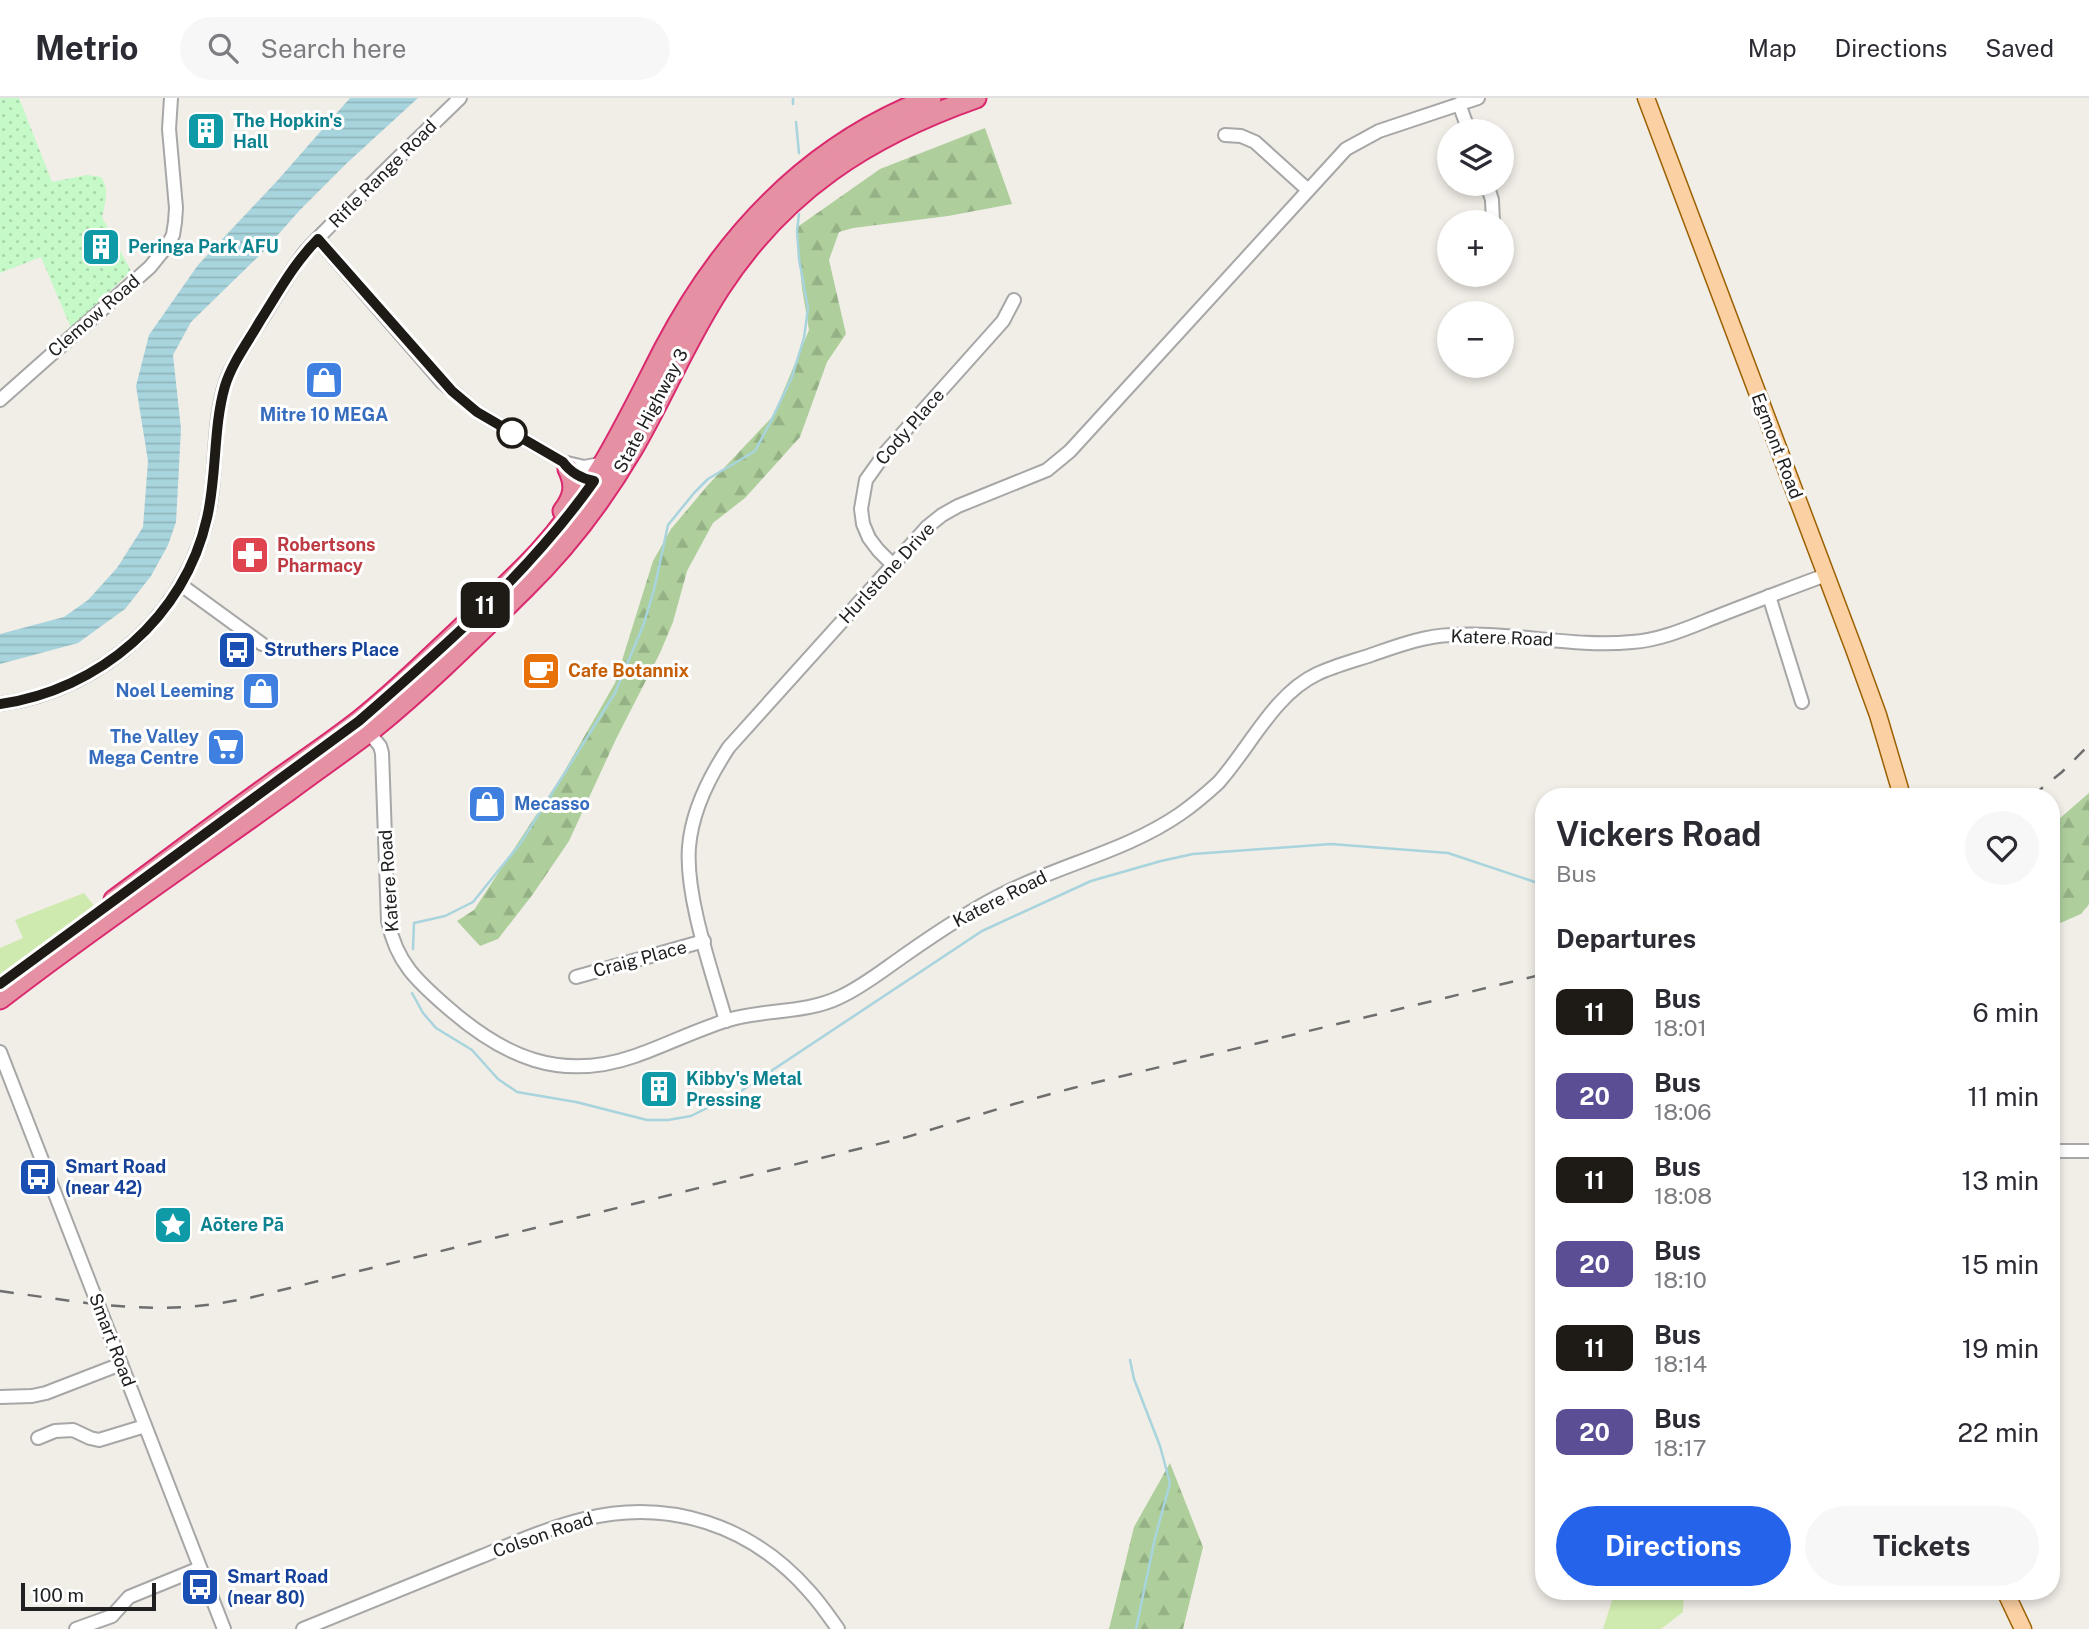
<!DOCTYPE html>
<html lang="en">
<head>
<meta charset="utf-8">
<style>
	body { margin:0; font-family:"Public Sans",sans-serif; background:#f7f7f7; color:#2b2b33; height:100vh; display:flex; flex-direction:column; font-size:26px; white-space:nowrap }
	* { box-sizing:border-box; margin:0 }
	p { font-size:23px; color:#7c7c81 }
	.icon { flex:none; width:38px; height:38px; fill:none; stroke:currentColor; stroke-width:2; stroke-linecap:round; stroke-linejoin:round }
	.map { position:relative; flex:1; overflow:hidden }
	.panel { position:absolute; left:1535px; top:690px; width:525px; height:812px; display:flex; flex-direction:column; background:#fff; border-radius:28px; box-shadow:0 4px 10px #0003 }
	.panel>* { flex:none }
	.badge { padding:0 14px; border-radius:10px; font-size:24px; line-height:46px }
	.fabs { position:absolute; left:1437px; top:21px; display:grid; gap:14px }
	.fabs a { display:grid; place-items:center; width:77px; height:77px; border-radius:50%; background:#fff; box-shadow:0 4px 10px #0003; font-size:35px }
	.scale { position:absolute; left:21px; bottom:18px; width:135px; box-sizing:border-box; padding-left:7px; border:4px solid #202020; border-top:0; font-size:19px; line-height:24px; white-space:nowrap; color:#202020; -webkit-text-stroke:5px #fff; paint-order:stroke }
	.map>.badge { position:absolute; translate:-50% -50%; box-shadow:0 0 0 4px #fff }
	h2 { padding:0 21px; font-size:26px; line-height:63px }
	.round { display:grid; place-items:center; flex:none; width:74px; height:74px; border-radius:37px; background:#f7f7f7 }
	.summary { display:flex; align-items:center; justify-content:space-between; height:119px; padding:0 21px }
	h1 { font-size:33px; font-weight:700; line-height:52px }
	.cta { display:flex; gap:14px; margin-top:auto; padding:14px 21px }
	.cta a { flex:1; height:80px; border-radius:42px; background:#2563eb; color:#fff; font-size:28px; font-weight:700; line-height:80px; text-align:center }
	.cta a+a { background:#f7f7f7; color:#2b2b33 }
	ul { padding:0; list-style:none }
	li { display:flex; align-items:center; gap:21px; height:84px; padding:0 21px }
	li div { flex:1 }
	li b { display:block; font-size:26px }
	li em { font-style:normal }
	li .badge { min-width:77px; font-weight:700; text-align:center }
	header { display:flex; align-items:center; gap:42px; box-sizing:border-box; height:98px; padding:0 35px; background:#fff; border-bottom:2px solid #e1e1e2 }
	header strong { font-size:33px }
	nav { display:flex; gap:38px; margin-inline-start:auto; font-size:24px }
	.search { width:490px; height:63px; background:#f7f7f7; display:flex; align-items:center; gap:18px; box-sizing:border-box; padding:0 24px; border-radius:38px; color:#7c7c81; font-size:26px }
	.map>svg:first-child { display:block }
	.grass { fill:#ceeaae }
	.forest { fill:url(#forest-firs) }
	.park { fill:url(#park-dots) }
	.water { fill:url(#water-rules) }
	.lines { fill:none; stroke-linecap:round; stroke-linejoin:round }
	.stream { stroke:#a8d4dd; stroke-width:2.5 }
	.minor-casing { stroke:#a7a7a7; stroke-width:16 }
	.major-casing { stroke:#9b6102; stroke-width:19 }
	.highway-casing { stroke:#da296e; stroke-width:23 }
	.minor { stroke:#fff; stroke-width:12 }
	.major { stroke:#fbd0a2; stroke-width:16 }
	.highway { stroke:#e690a4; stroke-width:19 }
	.rail { stroke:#6e6e6e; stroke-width:2.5; stroke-dasharray:14 14; stroke-linecap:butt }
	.line-casing { stroke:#fff; stroke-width:16 }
	.line { stroke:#1e1a16; stroke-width:10 }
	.stop-dot { fill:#fff; stroke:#1e1a16; stroke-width:3.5 }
	.labels { text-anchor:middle; stroke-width:6; stroke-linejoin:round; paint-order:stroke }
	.culture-label { font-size:18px; font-weight:bold; fill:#0d838f; stroke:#fff; text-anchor:start }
	.street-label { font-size:18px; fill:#202020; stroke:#fff }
	.shop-label { font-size:18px; font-weight:bold; fill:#366cbe; stroke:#fff; text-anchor:end }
	.health-label { font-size:18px; font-weight:bold; fill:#be3a42; stroke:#fff; text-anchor:start }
	.transit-label { font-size:18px; font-weight:bold; fill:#164399; stroke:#fff; text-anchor:start }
	.food-label { font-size:18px; font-weight:bold; fill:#c56008; stroke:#fff; text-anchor:start }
</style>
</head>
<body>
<header>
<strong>Metrio</strong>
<div class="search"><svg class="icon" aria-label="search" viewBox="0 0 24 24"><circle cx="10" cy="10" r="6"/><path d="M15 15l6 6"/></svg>Search here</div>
<nav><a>Map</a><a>Directions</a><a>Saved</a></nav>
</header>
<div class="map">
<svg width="2089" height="1531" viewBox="0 0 2089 1531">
	<defs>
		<pattern id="forest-firs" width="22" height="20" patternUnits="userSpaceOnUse" patternTransform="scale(1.75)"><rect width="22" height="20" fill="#aecf9c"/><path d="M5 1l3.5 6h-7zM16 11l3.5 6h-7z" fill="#95b186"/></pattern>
		<pattern id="park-dots" width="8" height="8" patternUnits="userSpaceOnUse" patternTransform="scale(1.75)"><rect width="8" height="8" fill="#c5f9c7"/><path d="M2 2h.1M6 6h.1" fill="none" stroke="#a9d5ab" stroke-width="1.8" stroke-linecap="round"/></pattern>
		<pattern id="water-rules" width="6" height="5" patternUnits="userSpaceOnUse" patternTransform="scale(1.75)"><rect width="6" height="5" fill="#a8d4dd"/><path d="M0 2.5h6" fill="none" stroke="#90b6bd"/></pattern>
	</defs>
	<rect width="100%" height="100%" fill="#f1ede7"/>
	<!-- grass -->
	<g class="grass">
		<polygon points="84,795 95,809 0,878 0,850 23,840 15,822"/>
		<polygon points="1615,1493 1684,1493 1683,1514 1661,1531 1603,1531"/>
	</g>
	<!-- forest -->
	<g class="forest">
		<polygon points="985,30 1012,106 948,118 853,130 839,134 829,162 846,236 827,264 800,339 745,400 713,425 687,473 673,524 660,555 616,641 569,743 533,796 498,841 480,848 457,823 474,812 561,679 615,585 653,463 671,431 708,387 773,318 809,232 802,190 796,130 880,71"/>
		<polygon points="2089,695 2089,806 2081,816 2051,829 2051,728"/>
		<polygon points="1170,1365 1203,1449 1183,1531 1109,1531 1134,1429"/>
	</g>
	<!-- park -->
	<path class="park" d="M0 0H19L52 84 87 77 101 79C110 91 105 105 102 119L131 173 71 230 41 159 0 175Z"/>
	<!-- water -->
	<polygon class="water" points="350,0 418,0 347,65 299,113 261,156 191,224 173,257 181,331 176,424 168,447 151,478 125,511 78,545 0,566 0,536 64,519 88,502 117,470 143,429 148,363 136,288 149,237 198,167 277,83"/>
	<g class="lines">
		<!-- stream -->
		<g class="stream">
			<polyline points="793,0 793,6"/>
			<polyline points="796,24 799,55"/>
			<polyline points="413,851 414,825 445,818 473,804 520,746 615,595 643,528 654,492 668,427 694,395 708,381 755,353 771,323 792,279 804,240 808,210 799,161 797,133 799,116"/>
			<polyline points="412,895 423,915 436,930 472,952 498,981 517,994 576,1004 647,1022 668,1022 691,1018 741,993 982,833 1091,783 1161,763 1193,756 1331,746 1448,755 1544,787"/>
			<polyline points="1130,1262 1134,1281 1160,1348 1170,1385 1155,1440 1136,1531"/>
		</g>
		<defs>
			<g id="minor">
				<polyline points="1459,6 1469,33"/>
				<polyline points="1225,37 1241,38 1255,44 1308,92"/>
				<polyline points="1487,86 1492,102 1493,124"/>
				<polyline points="318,141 442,284 477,314 563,364 584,369 605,365"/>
				<polyline points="0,302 150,169 167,148 173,137 175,124 176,110 169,31 171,0"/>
				<polyline points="893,467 878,452 869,440 863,426 861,411 866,382 886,354 1003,223 1014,202"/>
				<polyline points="181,487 262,546"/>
				<polyline points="1769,498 1802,604"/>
				<path d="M0 606C105 592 193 510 210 405 217 365 213 310 230 274 241 252 255 232 268 211 280 191 292 171 306 153 320 137 335 123 350 108 386 71 423 36 460 0"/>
				<path d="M364 629 380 648 382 655 388 823C396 864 417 883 447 909 504 959 560 984 635 958 666 947 696 932 728 922 764 911 805 916 840 899 862 889 882 873 902 859 936 835 970 812 1007 794 1063 766 1128 752 1180 716 1193 707 1206 696 1218 685 1249 651 1274 596 1317 576 1334 568 1353 563 1371 557 1397 548 1423 538 1451 537 1511 533 1572 550 1632 544 1662 542 1690 529 1718 518 1754 504 1790 490 1826 477"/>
				<polyline points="576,879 704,843"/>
				<path d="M726 923C712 874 685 798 689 749 692 712 709 679 729 649L927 429 942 417 958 408 1047 372 1070 353 1346 51 1379 33 1478 0"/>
				<polyline points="0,954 224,1531"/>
				<polyline points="2051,1053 2089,1053"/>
				<polyline points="0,1299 32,1298 46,1295 121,1266"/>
				<polyline points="38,1340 55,1333 73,1332 90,1340 99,1342 145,1328"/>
				<polyline points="76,1531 112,1518 129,1499 200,1470"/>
				<path d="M303 1531C362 1507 421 1483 480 1459 514 1445 548 1430 584 1421 669 1400 751 1427 809 1493 820 1505 829 1518 838 1531"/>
			</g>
			<g id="major">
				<polyline points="1646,0 1854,551 1878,617 1902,698"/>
				<polyline points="2005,1493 2023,1531"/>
			</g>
			<g id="highway">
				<path d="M563 413C574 399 576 387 568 371"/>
				<path d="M114 802C167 763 220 723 274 684 302 664 332 644 360 622 392 597 421 568 451 540 480 512 511 484 539 454 595 393 627 323 664 251 724 137 810 46 931 0"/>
				<path d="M0 901C93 829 191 763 287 694 316 672 346 652 374 630 427 587 476 538 524 491 567 449 602 403 632 352 663 299 686 242 720 190 784 92 868 38 976 0"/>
			</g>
		</defs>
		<!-- minor casing -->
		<use href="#minor" class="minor-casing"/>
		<!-- major casing -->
		<use href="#major" class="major-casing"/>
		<!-- highway casing -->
		<use href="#highway" class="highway-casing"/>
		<!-- minor -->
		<use href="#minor" class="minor"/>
		<!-- major -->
		<use href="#major" class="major"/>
		<!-- highway -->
		<use href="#highway" class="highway"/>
		<!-- rail -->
		<g class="rail">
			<polyline points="2032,698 2062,674 2089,647"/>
			<path d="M0 1193C60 1201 123 1213 184 1209 206 1208 228 1204 249 1200L907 1039 1014 1006 1073 990 1544 876"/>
		</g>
	</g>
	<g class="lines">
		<defs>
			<path id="line" d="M0 606C99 592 185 519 207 420 217 378 213 329 225 288 232 265 248 244 260 223 278 195 294 165 318 141L452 293 477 314 563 364C570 374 582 381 594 383 530 474 443 550 359 623L0 886"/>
		</defs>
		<!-- line casing -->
		<use href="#line" class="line-casing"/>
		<!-- line -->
		<use href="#line" class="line"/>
	</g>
	<!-- icons -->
	<defs>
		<symbol id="building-square" viewBox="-11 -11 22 22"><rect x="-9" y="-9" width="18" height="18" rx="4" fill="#0f9aa8" stroke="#fff"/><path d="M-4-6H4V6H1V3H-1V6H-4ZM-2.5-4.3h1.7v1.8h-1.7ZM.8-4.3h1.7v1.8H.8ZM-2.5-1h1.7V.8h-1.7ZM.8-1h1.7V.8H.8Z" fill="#fff"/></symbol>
		<symbol id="shop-square" viewBox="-11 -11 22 22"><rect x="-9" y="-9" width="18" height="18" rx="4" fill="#3f7fe0" stroke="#fff"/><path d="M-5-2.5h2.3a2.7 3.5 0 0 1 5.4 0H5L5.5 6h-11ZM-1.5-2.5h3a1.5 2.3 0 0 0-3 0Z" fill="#fff"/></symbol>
		<symbol id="pharmacy-square" viewBox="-11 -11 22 22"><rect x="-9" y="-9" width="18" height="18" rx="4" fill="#e0444e" stroke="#fff"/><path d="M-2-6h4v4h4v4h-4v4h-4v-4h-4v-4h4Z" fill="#fff"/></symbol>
		<symbol id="bus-square" viewBox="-11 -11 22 22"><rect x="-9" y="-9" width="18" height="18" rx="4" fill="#1a4fb4" stroke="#fff"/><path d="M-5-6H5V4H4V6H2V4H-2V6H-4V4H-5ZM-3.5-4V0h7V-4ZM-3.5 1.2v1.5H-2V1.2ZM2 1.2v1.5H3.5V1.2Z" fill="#fff"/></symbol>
		<symbol id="cafe-square" viewBox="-11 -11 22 22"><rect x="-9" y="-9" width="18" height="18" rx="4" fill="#e8710a" stroke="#fff"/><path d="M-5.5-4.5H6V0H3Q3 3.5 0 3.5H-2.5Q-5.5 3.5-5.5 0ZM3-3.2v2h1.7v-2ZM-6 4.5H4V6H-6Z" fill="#fff"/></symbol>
		<symbol id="supermarket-square" viewBox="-11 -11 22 22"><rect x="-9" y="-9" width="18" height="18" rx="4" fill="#3f7fe0" stroke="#fff"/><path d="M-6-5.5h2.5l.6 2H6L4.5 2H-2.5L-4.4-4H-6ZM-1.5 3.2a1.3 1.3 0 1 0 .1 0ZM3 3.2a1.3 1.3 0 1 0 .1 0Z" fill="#fff"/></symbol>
		<symbol id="sight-square" viewBox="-11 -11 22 22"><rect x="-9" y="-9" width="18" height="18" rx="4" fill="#0f9aa8" stroke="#fff"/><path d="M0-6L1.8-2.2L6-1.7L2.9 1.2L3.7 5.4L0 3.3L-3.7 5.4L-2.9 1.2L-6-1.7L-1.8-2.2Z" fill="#fff"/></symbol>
	</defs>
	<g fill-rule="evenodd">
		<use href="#building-square" x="184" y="11" width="44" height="44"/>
		<use href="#building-square" x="79" y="127" width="44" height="44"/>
		<use href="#shop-square" x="302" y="260" width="44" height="44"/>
		<use href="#pharmacy-square" x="228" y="435" width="44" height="44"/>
		<use href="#bus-square" x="215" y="530" width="44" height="44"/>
		<use href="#cafe-square" x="519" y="551" width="44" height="44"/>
		<use href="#shop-square" x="239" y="571" width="44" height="44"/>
		<use href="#supermarket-square" x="204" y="627" width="44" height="44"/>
		<use href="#shop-square" x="465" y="684" width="44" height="44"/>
		<use href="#building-square" x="637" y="969" width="44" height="44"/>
		<use href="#bus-square" x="16" y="1057" width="44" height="44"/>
		<use href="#sight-square" x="151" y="1105" width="44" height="44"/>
		<use href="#bus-square" x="178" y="1467" width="44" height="44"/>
	</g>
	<!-- markers -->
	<circle class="stop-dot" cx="512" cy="335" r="14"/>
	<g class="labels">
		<!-- culture labels -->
		<g class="culture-label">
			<text x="233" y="29">The Hopkin's<tspan x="233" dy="21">Hall</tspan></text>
			<text x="128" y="155">Peringa Park AFU</text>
			<text x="686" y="987">Kibby's Metal<tspan x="686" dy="21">Pressing</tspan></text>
			<text x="200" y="1133">Aōtere Pā</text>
		</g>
		<!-- street labels -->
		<g class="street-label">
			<text transform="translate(383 76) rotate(-45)" y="6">Rifle Range Road</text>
			<text transform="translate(94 218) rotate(-41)" y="6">Clemow Road</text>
			<text transform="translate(651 313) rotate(-62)" y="6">State Highway 3</text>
			<text transform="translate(910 329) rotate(-49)" y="6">Cody Place</text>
			<text transform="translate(1777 348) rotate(69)" y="6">Egmont Road</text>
			<text transform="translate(887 475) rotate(-47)" y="6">Hurlstone Drive</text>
			<text transform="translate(1502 540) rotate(2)" y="6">Katere Road</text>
			<text transform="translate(389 783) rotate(-94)" y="6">Katere Road</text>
			<text transform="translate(1000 801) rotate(-27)" y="6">Katere Road</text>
			<text transform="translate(640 861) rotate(-15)" y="6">Craig Place</text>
			<text transform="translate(112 1242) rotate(69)" y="6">Smart Road</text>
			<text transform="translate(543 1437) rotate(-19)" y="6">Colson Road</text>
		</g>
		<!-- shop labels -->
		<g class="shop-label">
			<text x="324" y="323" text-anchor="middle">Mitre 10 MEGA</text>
			<text x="234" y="599">Noel Leeming</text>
			<text x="199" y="645">The Valley<tspan x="199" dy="21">Mega Centre</tspan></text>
			<text x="514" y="712" text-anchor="start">Mecasso</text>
		</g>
		<!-- health labels -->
		<g class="health-label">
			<text x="277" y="453">Robertsons<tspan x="277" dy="21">Pharmacy</tspan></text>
		</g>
		<!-- transit labels -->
		<g class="transit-label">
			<text x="264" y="558">Struthers Place</text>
			<text x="65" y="1075">Smart Road<tspan x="65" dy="21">(near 42)</tspan></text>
			<text x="227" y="1485">Smart Road<tspan x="227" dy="21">(near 80)</tspan></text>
		</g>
		<!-- food labels -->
		<g class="food-label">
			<text x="568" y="579">Cafe Botannix</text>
		</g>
	</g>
</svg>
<div class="fabs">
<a><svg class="icon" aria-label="layers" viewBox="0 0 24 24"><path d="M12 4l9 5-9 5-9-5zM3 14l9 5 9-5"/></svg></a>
<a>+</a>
<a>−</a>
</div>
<div class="scale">100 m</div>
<b class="badge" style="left:485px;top:507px;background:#1e1a16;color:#fff">11</b>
<section class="panel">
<div class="summary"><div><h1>Vickers Road</h1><p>Bus</p></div><a class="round"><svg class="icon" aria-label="heart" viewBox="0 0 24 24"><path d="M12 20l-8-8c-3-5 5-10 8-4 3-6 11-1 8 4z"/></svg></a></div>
<h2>Departures</h2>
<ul>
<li><span class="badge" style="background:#1e1a16;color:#fff">11</span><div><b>Bus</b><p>18:01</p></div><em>6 min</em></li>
<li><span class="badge" style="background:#5c4e94;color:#fff">20</span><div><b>Bus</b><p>18:06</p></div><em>11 min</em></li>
<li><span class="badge" style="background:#1e1a16;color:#fff">11</span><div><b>Bus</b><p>18:08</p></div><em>13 min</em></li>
<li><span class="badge" style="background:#5c4e94;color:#fff">20</span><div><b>Bus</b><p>18:10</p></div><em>15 min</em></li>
<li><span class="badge" style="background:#1e1a16;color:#fff">11</span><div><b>Bus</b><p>18:14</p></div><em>19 min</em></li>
<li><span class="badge" style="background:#5c4e94;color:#fff">20</span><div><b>Bus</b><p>18:17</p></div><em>22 min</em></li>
</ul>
<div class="cta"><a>Directions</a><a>Tickets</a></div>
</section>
</div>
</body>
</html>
